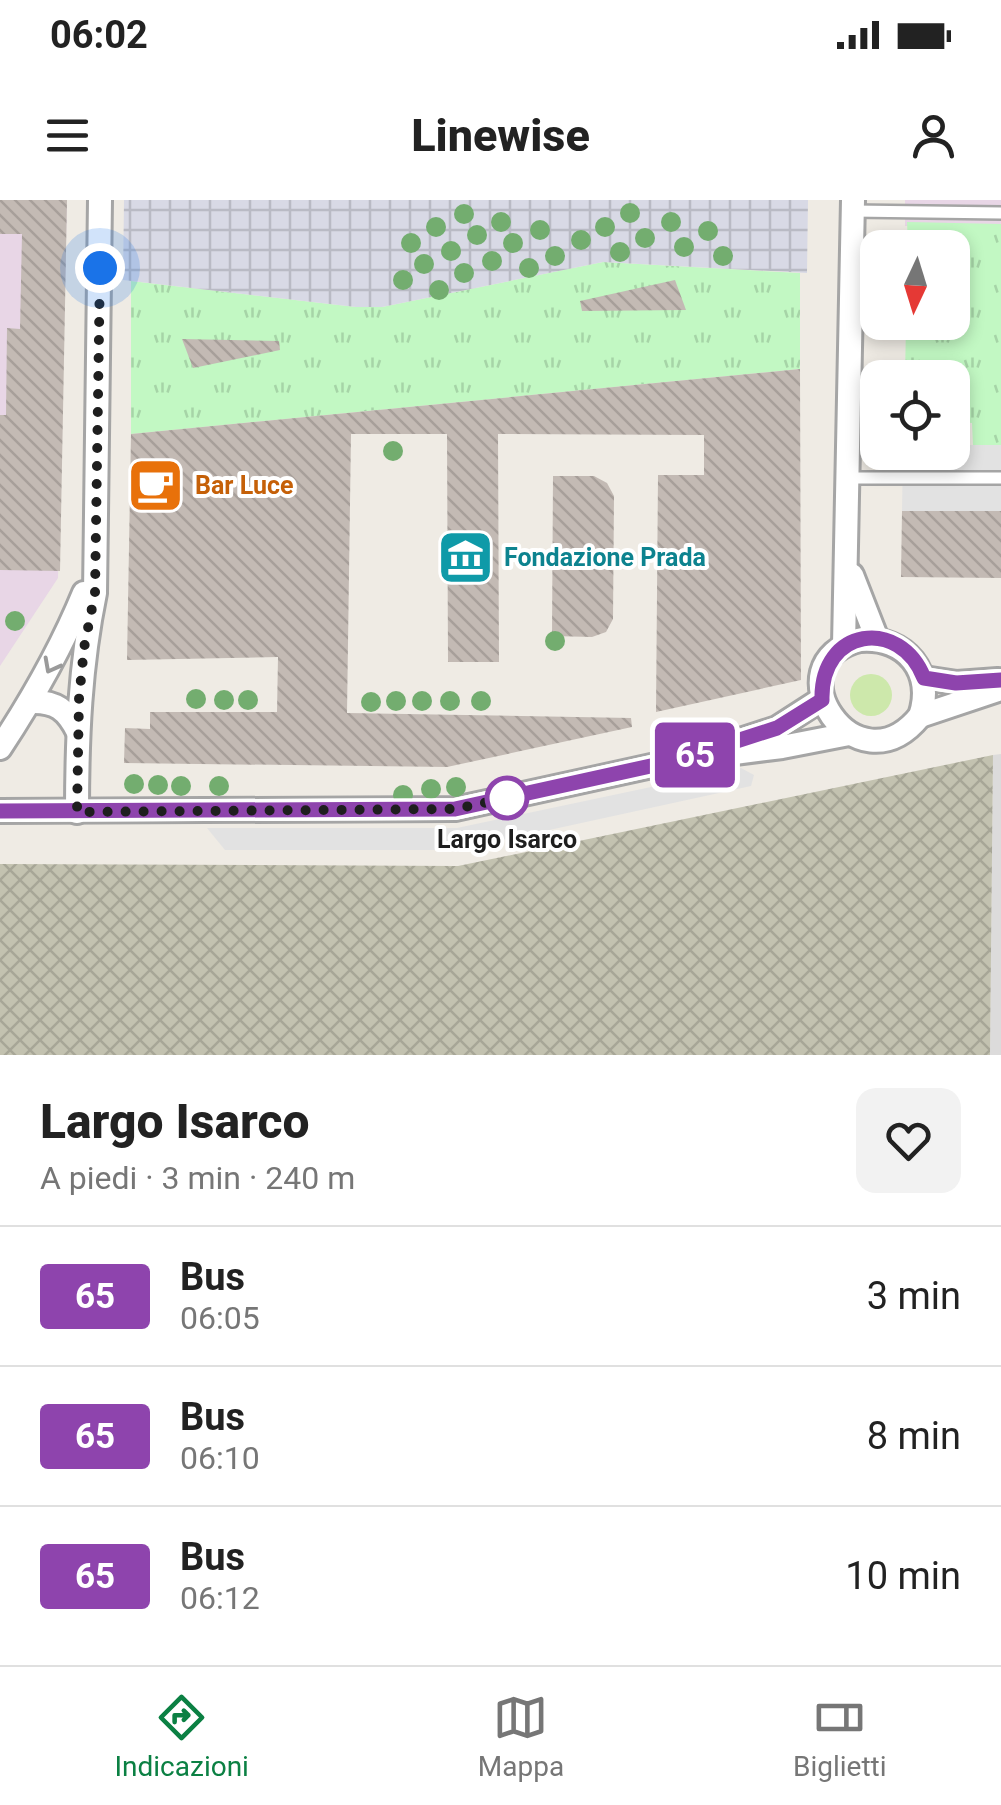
<!DOCTYPE html>
<html lang="it">
<head>
<meta charset="utf-8">
<style>
	body { margin:0; font-family:Roboto,sans-serif; background:#f2f2f2; color:#222; height:100vh; display:flex; flex-direction:column; font-size:38px; white-space:nowrap }
	* { box-sizing:border-box; margin:0 }
	p { font-size:32px; color:#767676 }
	.icon { flex:none; width:55px; height:55px; fill:none; stroke:currentColor; stroke-width:2; stroke-linecap:round; stroke-linejoin:round }
	.map { position:relative; height:855px; overflow:hidden }
	.drawer { display:flex; flex-direction:column; background:#fff; flex:1 }
	.drawer>* { flex:none }
	.badge { padding:0 20px; border-radius:8px; font-size:35px; line-height:65px }
	.needle { width:65px; rotate:184deg }
	.fabs { position:absolute; left:860px; top:30px; display:grid; gap:20px }
	.fabs a { display:grid; place-items:center; width:110px; height:110px; border-radius:20px; background:#fff; box-shadow:0 5px 15px #0003; font-size:50px }
	.you { position:absolute; width:50px; height:50px; margin:-25px; border:8px solid #fff; border-radius:50%; background:#1a73e8; box-shadow:0 0 0 15px #1a73e833 }
	.map>.badge { position:absolute; translate:-50% -50%; box-shadow:0 0 0 5px #fff }
	.round { display:grid; place-items:center; flex:none; width:105px; height:105px; border-radius:20px; background:#f2f2f2 }
	.headline { display:flex; align-items:center; justify-content:space-between; height:170px; padding:0 40px }
	h1 { font-size:48px; font-weight:800; line-height:75px }
	ul { padding:0; list-style:none }
	li { display:flex; align-items:center; gap:30px; height:140px; padding:0 40px; border-top:2px solid #e0e0e0 }
	li div { flex:1 }
	li b { display:block; font-size:38px }
	li em { font-style:normal }
	li .badge { min-width:110px; font-weight:700; text-align:center }
	.status { display:flex; justify-content:space-between; align-items:center; height:70px; padding:0 50px; background:#fff; direction:ltr }
	.status svg { height:28px; fill:currentColor }
	header { display:flex; justify-content:space-between; align-items:center; height:130px; padding:0 40px; background:#fff; font-size:45px; font-weight:800 }
	.tab-bar { display:flex; justify-content:space-around; align-items:center; height:140px; border-top:2px solid #e0e0e0; background:#fff; font-size:28px; color:#767676 }
	.tab-bar a { display:grid; justify-items:center; gap:5px }
	.tab-bar .current { color:#0b8043 }
	.map>svg:first-child { display:block }
	.residential { fill:#dcdbdb }
	.industrial { fill:#e8d6e6 }
	.construction { fill:url(#construction-cross-hatch) }
	.grass { fill:#cde8ab }
	.park { fill:url(#park-tufts) }
	.parking { fill:#e2e2e2 }
	.plaza { fill:url(#plaza-grid) }
	.building { fill:url(#building-back-hatch) }
	.lines { fill:none; stroke-linecap:round; stroke-linejoin:round }
	.service-casing { stroke:#a5a5a5; stroke-width:16 }
	.minor-casing { stroke:#a5a5a5; stroke-width:28 }
	.service { stroke:#fff; stroke-width:11 }
	.minor { stroke:#fff; stroke-width:22 }
	.tree { fill:#73ad6f }
	.oneway { stroke:#9a9a9a }
	.line-casing { stroke:#fff; stroke-width:22 }
	.line { stroke:#8e44ad; stroke-width:15 }
	.walk { stroke:#1e1e1e; stroke-width:10; stroke-dasharray:0 18 }
	.stop-dot { fill:#fff; stroke:#8e44ad; stroke-width:5 }
	.labels { text-anchor:middle; stroke-width:8; stroke-linejoin:round; paint-order:stroke }
	.food-label { font-size:25px; font-weight:bold; fill:#c56008; stroke:#fff; text-anchor:start }
	.culture-label { font-size:25px; font-weight:bold; fill:#0d838f; stroke:#fff; text-anchor:start }
	.stop-label { font-size:25px; font-weight:bold; fill:#1e1e1e; stroke:#fff }
</style>
</head>
<body>
<div class="status"><b>06:02</b><svg viewBox="0 0 49 12"><path d="M0 12V9h3v3zM5 12V6h3v6zM10 12V3h3v9zM15 12V0h3v12zM26 1h20v11H26zM47 4h2v5h-2z"/></svg></div>
<header><svg class="icon" aria-label="menu" viewBox="0 0 24 24"><path d="M4 6h16M4 12h16M4 18h16"/></svg>Linewise<svg class="icon" aria-label="person" viewBox="0 0 24 24"><circle cx="12" cy="8" r="4"/><path d="M4 21q1-7 8-7t8 7"/></svg></header>
<div class="map">
<svg width="1001" height="855" viewBox="0 0 1001 855">
	<defs>
		<pattern id="construction-cross-hatch" width="8" height="8" patternUnits="userSpaceOnUse" patternTransform="scale(2.5)"><rect width="8" height="8" fill="#c3c2b0"/><path d="M0 0l8 8M0 8l8-8" fill="none" stroke="#a7a697"/></pattern>
		<pattern id="park-tufts" width="24" height="20" patternUnits="userSpaceOnUse" patternTransform="scale(2.5)"><rect width="24" height="20" fill="#c2f8c3"/><path d="M3 7l-1-3M5 7V3M7 7l1-3M15 17l-1-3M17 17v-4M19 17l1-3" fill="none" stroke="#a6d4a7"/></pattern>
		<pattern id="plaza-grid" width="8" height="8" patternUnits="userSpaceOnUse" patternTransform="scale(2.5)"><rect width="8" height="8" fill="#d8d9e5"/><path d="M0 4h8M4 0v8" fill="none" stroke="#b9bac4"/></pattern>
		<pattern id="building-back-hatch" width="6" height="6" patternUnits="userSpaceOnUse" patternTransform="scale(2.5)"><rect width="6" height="6" fill="#c3bab4"/><path d="M-1 5l2 2M0 0l6 6M5-1l2 2" fill="none" stroke="#a79f9a"/></pattern>
	</defs>
	<rect width="100%" height="100%" fill="#efebe4"/>
	<!-- residential -->
	<polygon class="residential" points="1001,554 1001,855 990,855 993,555"/>
	<!-- industrial -->
	<g class="industrial">
		<polygon points="0,0 67,0 58,378 0,466"/>
		<polygon points="905,0 1001,0 1001,25 905,26"/>
	</g>
	<!-- construction -->
	<polygon class="construction" points="993,555 990,855 0,855 0,664 458,666"/>
	<!-- grass -->
	<circle class="grass" cx="871" cy="495" r="21"/>
	<!-- park -->
	<g class="park">
		<polygon points="907,22 1001,24 1001,245 973,245 972,223 953,222 952,178 905,178 906,123 952,122 952,48 908,47"/>
		<polygon points="603,62 800,73 800,169 131,234 131,81 356,107 382,107"/>
	</g>
	<!-- parking -->
	<g class="parking">
		<polygon points="953,245 1001,245 1001,311 902,311 903,253 952,252"/>
		<polygon points="741,568 754,575 751,586 457,650 225,650 207,628 457,628"/>
	</g>
	<!-- plaza -->
	<polygon class="plaza" points="124,0 808,0 807,73 603,62 382,107 356,107 123,80"/>
	<!-- building -->
	<g class="building">
		<polygon points="0,0 67,0 60,371 0,370 0,215 6,215 7,128 20,129 22,34 0,34"/>
		<polygon points="675,80 686,110 582,111 580,101"/>
		<polygon points="182,139 279,141 280,150 193,168"/>
		<polygon points="800,169 801,480 656,512 658,275 704,275 704,235 498,234 499,462 448,462 447,234 351,234 347,513 631,518 632,527 447,567 124,563 125,528 150,529 150,512 277,512 278,457 127,460 131,234"/>
		<polygon points="553,276 594,276 607,283 614,296 613,419 606,432 592,437 552,436"/>
		<polygon points="902,311 1001,311 1001,378 901,377"/>
	</g>
	<g class="lines">
		<defs>
			<g id="service">
				<polyline points="853,11 1001,13"/>
				<polyline points="850,278 1001,278"/>
			</g>
			<g id="minor">
				<polyline points="852,375 877,439"/>
				<path d="M860 440C906 436 935 473 920 516 856 595 769 462 860 440Z"/>
				<polyline points="844,445 853,0"/>
				<polyline points="924,478 957,483 998,480"/>
				<path d="M31 502C56 501 67 510 78 532"/>
				<polyline points="920,516 1001,489"/>
				<polyline points="734,542 777,528 822,499"/>
				<path d="M0 548C33 498 61 449 84 393"/>
				<polyline points="0,611 455,609 679,560 782,547 849,534"/>
				<path d="M77 612C77 537 80 466 95 393L100 0"/>
			</g>
		</defs>
		<!-- service casing -->
		<use href="#service" class="service-casing"/>
		<!-- minor casing -->
		<use href="#minor" class="minor-casing"/>
		<!-- service -->
		<use href="#service" class="service"/>
		<!-- minor -->
		<use href="#minor" class="minor"/>
	</g>
	<!-- trees -->
	<g class="tree">
		<circle cx="630" cy="13" r="10"/>
		<circle cx="464" cy="14" r="10"/>
		<circle cx="501" cy="22" r="10"/>
		<circle cx="671" cy="22" r="10"/>
		<circle cx="436" cy="27" r="10"/>
		<circle cx="605" cy="27" r="10"/>
		<circle cx="540" cy="30" r="10"/>
		<circle cx="708" cy="31" r="10"/>
		<circle cx="477" cy="35" r="10"/>
		<circle cx="645" cy="38" r="10"/>
		<circle cx="581" cy="40" r="10"/>
		<circle cx="411" cy="43" r="10"/>
		<circle cx="513" cy="43" r="10"/>
		<circle cx="684" cy="47" r="10"/>
		<circle cx="451" cy="51" r="10"/>
		<circle cx="620" cy="52" r="10"/>
		<circle cx="555" cy="56" r="10"/>
		<circle cx="723" cy="56" r="10"/>
		<circle cx="492" cy="61" r="10"/>
		<circle cx="424" cy="64" r="10"/>
		<circle cx="529" cy="68" r="10"/>
		<circle cx="464" cy="73" r="10"/>
		<circle cx="403" cy="80" r="10"/>
		<circle cx="439" cy="90" r="10"/>
		<circle cx="393" cy="251" r="10"/>
		<circle cx="15" cy="421" r="10"/>
		<circle cx="555" cy="441" r="10"/>
		<circle cx="196" cy="499" r="10"/>
		<circle cx="224" cy="500" r="10"/>
		<circle cx="248" cy="500" r="10"/>
		<circle cx="396" cy="501" r="10"/>
		<circle cx="422" cy="501" r="10"/>
		<circle cx="450" cy="501" r="10"/>
		<circle cx="481" cy="501" r="10"/>
		<circle cx="371" cy="502" r="10"/>
		<circle cx="134" cy="584" r="10"/>
		<circle cx="158" cy="585" r="10"/>
		<circle cx="181" cy="586" r="10"/>
		<circle cx="219" cy="586" r="10"/>
		<circle cx="456" cy="587" r="10"/>
		<circle cx="431" cy="589" r="10"/>
		<circle cx="403" cy="595" r="10"/>
	</g>
	<!-- one-way arrows -->
	<defs><path id="oneway-chevron" d="M-2-3.5L2.5 0L-2 3.5" fill="none" stroke-width="1.6" stroke-linecap="round" stroke-linejoin="round" transform="scale(2.5)"/></defs>
	<use class="oneway" href="#oneway-chevron" transform="translate(51 466) rotate(118)"/>
	<g class="lines">
		<defs>
			<path id="line" d="M0 611 455 609 678 560 777 528 822 500C820 427 900 417 924 478L956 483 1001 480"/>
		</defs>
		<!-- line casing -->
		<use href="#line" class="line-casing"/>
		<!-- line -->
		<use href="#line" class="line"/>
		<!-- walk -->
		<polyline class="walk" points="100,68 95,393 84,448 79,499 77,612 455,609 507,598"/>
	</g>
	<!-- icons -->
	<defs>
		<symbol id="cafe-square" viewBox="-11 -11 22 22"><rect x="-9" y="-9" width="18" height="18" rx="4" fill="#e8710a" stroke="#fff"/><path d="M-5.5-4.5H6V0H3Q3 3.5 0 3.5H-2.5Q-5.5 3.5-5.5 0ZM3-3.2v2h1.7v-2ZM-6 4.5H4V6H-6Z" fill="#fff"/></symbol>
		<symbol id="museum-square" viewBox="-11 -11 22 22"><rect x="-9" y="-9" width="18" height="18" rx="4" fill="#0f9aa8" stroke="#fff"/><path d="M0-6L6-3V-2H-6V-3ZM-5-1h2V3h-2ZM-1-1h2V3h-2ZM3-1h2V3H3ZM-6 4H6V6H-6Z" fill="#fff"/></symbol>
	</defs>
	<g fill-rule="evenodd">
		<use href="#cafe-square" x="124" y="254" width="63" height="63"/>
		<use href="#museum-square" x="434" y="326" width="63" height="63"/>
	</g>
	<!-- markers -->
	<circle class="stop-dot" cx="507" cy="598" r="20"/>
	<g class="labels">
		<!-- food labels -->
		<g class="food-label">
			<text x="195" y="294">Bar Luce</text>
		</g>
		<!-- culture labels -->
		<g class="culture-label">
			<text x="504" y="366">Fondazione Prada</text>
		</g>
		<!-- stop labels -->
		<g class="stop-label">
			<text x="507" y="648">Largo Isarco</text>
		</g>
	</g>
</svg>
<div class="fabs">
<a><svg class="needle" viewBox="-14 -14 28 28"><path d="M0-13l5 13h-10z" fill="#e53935"/><path d="M0 13l5-13h-10z" fill="#767676"/></svg></a>
<a><svg class="icon" aria-label="locate" viewBox="0 0 24 24"><circle cx="12" cy="12" r="6"/><path d="M12 2v4M12 18v4M2 12h4M18 12h4"/></svg></a>
</div>
<div class="you" style="left:100px;top:68px"></div>
<b class="badge" style="left:695px;top:555px;background:#8e44ad;color:#fff">65</b>
</div>
<section class="drawer">
<div class="headline"><div><h1>Largo Isarco</h1><p>A piedi · 3 min · 240 m</p></div><a class="round"><svg class="icon" aria-label="heart" viewBox="0 0 24 24"><path d="M12 20l-8-8c-3-5 5-10 8-4 3-6 11-1 8 4z"/></svg></a></div>
<ul>
<li><span class="badge" style="background:#8e44ad;color:#fff">65</span><div><b>Bus</b><p>06:05</p></div><em>3 min</em></li>
<li><span class="badge" style="background:#8e44ad;color:#fff">65</span><div><b>Bus</b><p>06:10</p></div><em>8 min</em></li>
<li><span class="badge" style="background:#8e44ad;color:#fff">65</span><div><b>Bus</b><p>06:12</p></div><em>10 min</em></li>
</ul>
</section>
<nav class="tab-bar">
<a class="current"><svg class="icon" aria-label="directions" viewBox="0 0 24 24"><path d="M12 3l9 9-9 9-9-9zM9 14v-3h6M13 9l2 2-2 2"/></svg>Indicazioni</a>
<a><svg class="icon" aria-label="map" viewBox="0 0 24 24"><path d="M3 6l6-2 6 2 6-2v14l-6 2-6-2-6 2zM9 4v14M15 6v14"/></svg>Mappa</a>
<a><svg class="icon" aria-label="tickets" viewBox="0 0 24 24"><path d="M3 7h18v10H3zM15 7v10"/></svg>Biglietti</a>
</nav>
</body>
</html>
